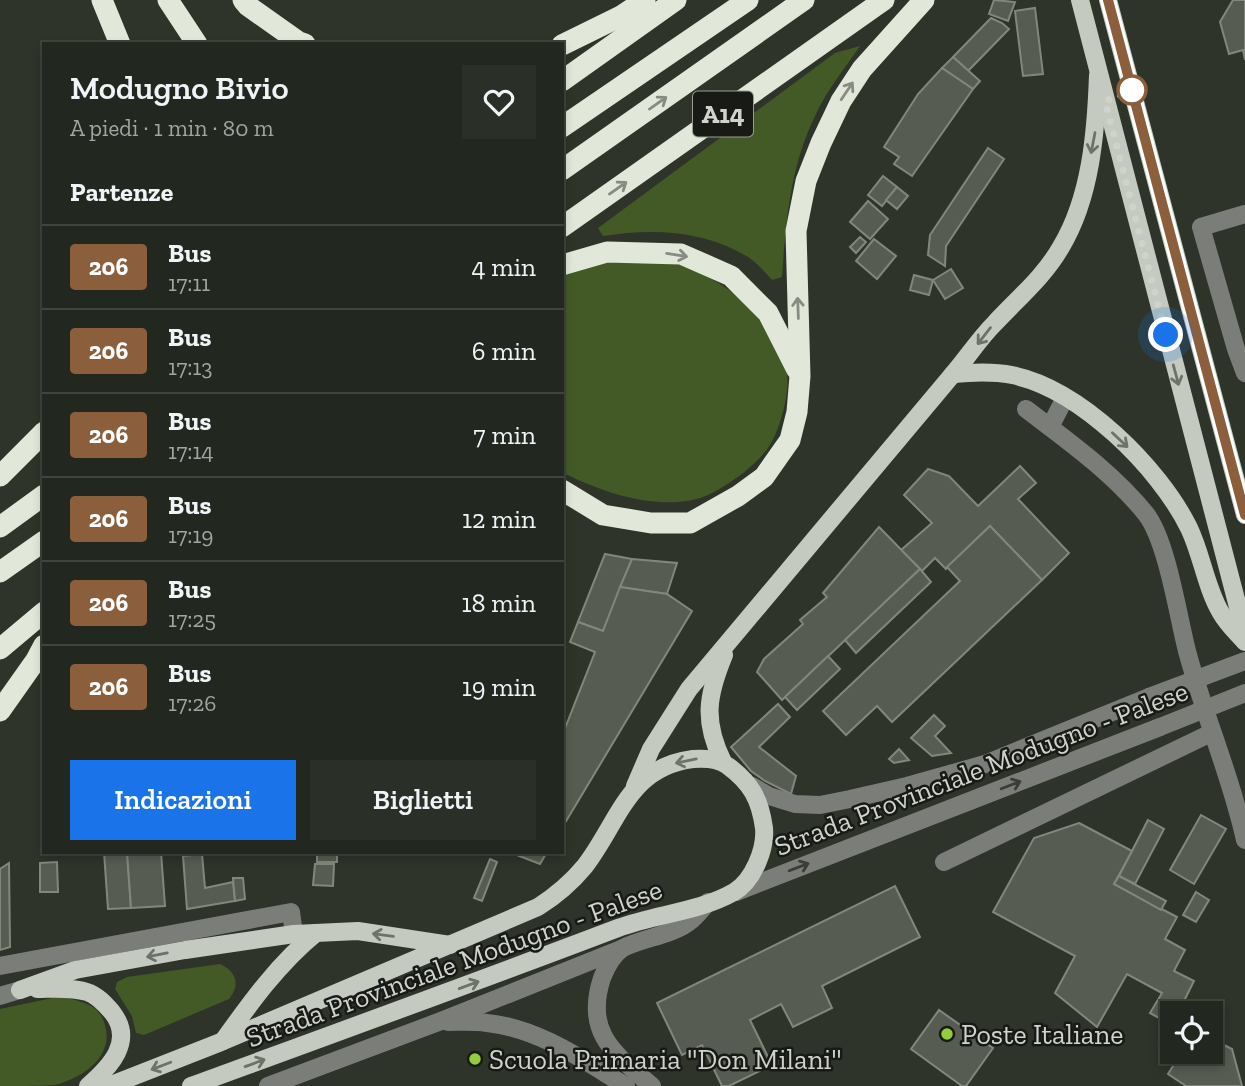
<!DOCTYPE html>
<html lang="it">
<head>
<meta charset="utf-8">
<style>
	body { margin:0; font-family:"Zilla Slab",serif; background:#2a2f28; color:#f1f3f6; height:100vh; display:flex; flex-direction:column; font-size:26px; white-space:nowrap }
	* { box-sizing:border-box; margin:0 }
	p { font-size:23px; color:#a2a5a4 }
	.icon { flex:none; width:38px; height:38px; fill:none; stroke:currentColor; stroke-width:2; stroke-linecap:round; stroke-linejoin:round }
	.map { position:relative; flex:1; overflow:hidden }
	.drawer { position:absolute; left:42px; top:42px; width:522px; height:812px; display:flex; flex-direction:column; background:#22271f; border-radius:0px; box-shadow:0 4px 10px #0003,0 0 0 2px #3f443d }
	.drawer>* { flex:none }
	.badge { padding:0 14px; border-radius:5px; font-size:24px; line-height:46px }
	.controls { position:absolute; left:1160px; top:1001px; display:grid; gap:14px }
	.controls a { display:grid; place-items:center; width:63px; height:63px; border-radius:0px; background:#22271f; box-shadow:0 4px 10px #0003,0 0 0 2px #3f443d; font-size:35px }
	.you { position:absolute; width:35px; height:35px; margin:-18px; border:5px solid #fff; border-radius:50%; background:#1a73e8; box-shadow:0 0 0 10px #1a73e833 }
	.map>.badge { position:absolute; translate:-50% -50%; box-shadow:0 0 0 4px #fff }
	h2 { padding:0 28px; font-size:26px; line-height:63px }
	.round { display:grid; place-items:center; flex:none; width:74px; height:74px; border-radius:0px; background:#2a2f28 }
	.summary { display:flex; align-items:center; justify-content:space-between; height:119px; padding:0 28px }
	h1 { font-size:33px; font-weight:600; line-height:52px }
	.button { display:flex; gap:14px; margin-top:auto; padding:14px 28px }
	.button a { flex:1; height:80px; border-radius:0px; background:#1a73e8; color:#fff; font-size:28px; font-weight:600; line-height:80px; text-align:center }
	.button a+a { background:#2a2f28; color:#f1f3f6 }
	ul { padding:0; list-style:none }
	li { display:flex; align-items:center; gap:21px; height:84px; padding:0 28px; border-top:2px solid #3f443d }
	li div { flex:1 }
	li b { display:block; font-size:26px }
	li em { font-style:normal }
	li .badge { min-width:77px; font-weight:700; text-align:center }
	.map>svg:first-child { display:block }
	.green { fill:#435a27 }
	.building { fill:#565c51; stroke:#81887b; stroke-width:2 }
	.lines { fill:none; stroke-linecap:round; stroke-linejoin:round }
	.minor { stroke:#7b7e78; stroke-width:18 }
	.major { stroke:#c4cabf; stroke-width:18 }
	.highway { stroke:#e1e8da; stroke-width:21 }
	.minor-bridge { stroke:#7b7e78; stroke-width:18 }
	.oneway { stroke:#878b82 }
	.oneway2 { stroke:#6e726a }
	.oneway3 { stroke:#3b3d38 }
	.line-casing { stroke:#fff; stroke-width:16 }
	.line { stroke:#8b5e3c; stroke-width:10 }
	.walk { stroke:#d0d3cd; stroke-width:7; stroke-dasharray:0 12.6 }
	.stop-dot { fill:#fff; stroke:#8b5e3c; stroke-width:3.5 }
	.poi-dot { fill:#91cd3f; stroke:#181a16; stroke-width:2.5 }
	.labels { text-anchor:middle; stroke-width:5; stroke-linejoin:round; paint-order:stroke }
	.shield { fill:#181a16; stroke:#999c96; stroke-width:2 }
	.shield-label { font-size:26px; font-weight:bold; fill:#d0d3cd }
	.street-label { font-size:28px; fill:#d0d3cd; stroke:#181a16 }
	.poi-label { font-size:28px; fill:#d0d3cd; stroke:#181a16; text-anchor:start }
</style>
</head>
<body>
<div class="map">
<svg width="1245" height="1086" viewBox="0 0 1245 1086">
	<rect width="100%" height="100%" fill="#2e3429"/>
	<!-- green -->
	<g class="green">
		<path d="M860 46C845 68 827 90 816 114 790 166 786 221 782 277L772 280C765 272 757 263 748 257 704 230 652 228 603 236L598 228 835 53Z"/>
		<path d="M620 259C635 260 653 258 668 261 689 266 708 276 726 288 752 305 782 340 787 372 790 393 780 431 768 448 756 466 720 492 700 498 656 511 600 492 562 472V274Z"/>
		<path d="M220 964C236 971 241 985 229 999L144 1035 136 1033 132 1016 115 989 117 982 127 977Z"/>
		<path d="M62 996C71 999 84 1002 93 1007 99 1011 103 1018 105 1025 114 1057 83 1078 55 1085 38 1086 17 1086 0 1086V1009Z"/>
	</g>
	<!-- building -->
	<g class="building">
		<polygon points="994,0 1015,2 1008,21 989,14"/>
		<polygon points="1233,0 1245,0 1245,60 1243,50 1229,54 1220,22"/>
		<polygon points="1035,8 1043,74 1023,76 1015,11"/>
		<polygon points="991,18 1002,23 1009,29 968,71 953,57"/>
		<polygon points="953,57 980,81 973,89 942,68"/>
		<polygon points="942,68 973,89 912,176 894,164 899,157 884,147 918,94"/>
		<polygon points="988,148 1004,159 946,246 945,266 928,255 930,235"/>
		<polygon points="883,176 897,187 882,206 868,195"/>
		<polygon points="897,187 908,196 897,209 886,200"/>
		<polygon points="868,201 888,219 870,239 850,222"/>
		<polygon points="860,237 866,242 856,253 850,247"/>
		<polygon points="874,239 896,256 877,279 856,261"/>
		<polygon points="951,269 963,288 945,299 933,280"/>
		<polygon points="914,275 933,280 929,295 910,290"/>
		<polygon points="1020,466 1036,483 1018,499 1069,553 1042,580 990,526 946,569 935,558 922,571 901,550 932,523 904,495 928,469 949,476 978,506"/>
		<polygon points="990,526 1042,580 892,722 877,706 846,735 823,711 960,581 947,567"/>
		<polygon points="879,527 920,569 782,700 757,672 764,659 803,624 800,620 827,597 823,593"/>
		<polygon points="605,554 632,559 603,631 578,622"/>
		<polygon points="632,559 677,563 667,594 620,587"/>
		<polygon points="920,569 931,582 856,653 845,640"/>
		<polygon points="620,587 667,594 692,611 562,828 562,736 595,652 570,642 578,622 603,631"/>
		<polygon points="828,656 840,669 797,710 785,697"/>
		<polygon points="778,704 790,717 759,747 796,776 791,794 765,781 751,771 731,747"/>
		<polygon points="934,715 945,726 935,736 951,753 932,756 911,738"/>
		<polygon points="899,749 909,760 894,763 889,759"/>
		<polygon points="1201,815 1226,829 1194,884 1170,870"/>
		<polygon points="1148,820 1164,829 1135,884 1119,876"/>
		<polygon points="1079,823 1132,851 1114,884 1177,917 1165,939 1185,950 1174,971 1194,981 1184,1001 1202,1012 1172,1013 1172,1051 1159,1043 1170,1024 1150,1013 1162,993 1127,974 1097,1027 1055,993 1075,956 993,912 1034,838"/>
		<polygon points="104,852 127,852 131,908 108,909"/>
		<polygon points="127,852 161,852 165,906 131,908"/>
		<polygon points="509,852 547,852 540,864"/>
		<polygon points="337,853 337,862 317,862 317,854"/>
		<polygon points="202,854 205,888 233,882 235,901 187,909 183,856"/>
		<polygon points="490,859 497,862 482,901 474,898"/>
		<polygon points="57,862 58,892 40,892 40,863"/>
		<polygon points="9,863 10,947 0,950 0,869"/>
		<polygon points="315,864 334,864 333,886 313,885"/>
		<polygon points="1119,876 1166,901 1161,910 1114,884"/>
		<polygon points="233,878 243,878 245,899 235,901"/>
		<polygon points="895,886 920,937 822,986 832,1008 793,1027 781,1004 750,1020 772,1065 729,1086 722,1086 702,1045 682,1055 657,1003"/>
		<polygon points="1196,892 1209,900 1196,922 1183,915"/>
		<polygon points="939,1010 993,1048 966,1086 962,1086 911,1049"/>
		<polygon points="1214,1040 1232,1049 1242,1086 1186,1086 1168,1074 1180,1055 1175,1052 1211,1052 1211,1043"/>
	</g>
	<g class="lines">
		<!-- minor -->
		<g class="minor">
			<polyline points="1245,214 1201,227 1236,349 1245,373"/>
			<path d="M1026 409C1068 441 1113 473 1146 514 1167 541 1178 616 1187 651 1204 715 1231 776 1245 840"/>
			<polyline points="1050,427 1065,398"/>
			<polyline points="752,786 769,796 795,804 820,805 850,799 907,786 985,764 1149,697"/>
			<polyline points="944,862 1211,733"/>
			<polyline points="736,892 1160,727"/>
			<polyline points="0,966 291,912 294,934"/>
			<polyline points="0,996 20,990"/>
			<path d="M448 1022C461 1022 474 1021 487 1023 538 1028 583 1060 626 1086"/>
			<polyline points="268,1086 441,1021 621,949"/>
			<path d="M652 1086C614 1053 584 1033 602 978 606 968 613 954 623 948 643 938 672 935 689 922 696 917 702 909 708 902"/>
		</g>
		<!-- major -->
		<g class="major">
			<polyline points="1080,0 1245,634"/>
			<polyline points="1108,0 1245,515"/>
			<path d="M953 374C973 372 992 371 1012 375 1080 389 1159 467 1189 528 1202 555 1206 588 1221 613 1227 624 1237 633 1245 642"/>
			<path d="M723 762C703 721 707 696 724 655"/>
			<path d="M635 786 651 749 689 689 953 374C967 358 979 339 994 324 1017 299 1044 277 1061 247 1091 197 1096 132 1098 75"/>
			<path d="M37 989C53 989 71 987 87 992 97 995 105 1004 112 1012 135 1041 110 1067 88 1086"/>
			<polyline points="20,990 75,970 185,950 294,934 358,931 450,945"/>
			<path d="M223 1041C251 1002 279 963 316 933"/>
			<path d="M109 1086 221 1042 538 907C557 895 571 883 585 866 619 822 628 767 693 759 705 758 719 759 728 766 751 783 760 799 764 828 766 849 753 881 734 892 699 912 655 914 618 928 476 982 333 1034 191 1086"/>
		</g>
		<!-- highway -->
		<g class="highway">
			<polyline points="102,0 120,44"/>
			<polyline points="168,0 197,44"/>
			<polyline points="243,0 248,6 299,42 305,44"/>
			<polyline points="562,45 621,16 645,0"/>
			<polyline points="562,81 676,0"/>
			<polyline points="562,127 748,0"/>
			<polyline points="562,170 804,0"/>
			<polyline points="562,227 884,0"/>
			<polyline points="562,265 607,252 681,254 731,276 768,313 797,370"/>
			<polyline points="0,476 44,432"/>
			<polyline points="562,490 603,515 651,523 690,523 738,496 764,477 790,440 797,412 800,376 796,231 806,181 821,143 841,101 862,69 924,0"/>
			<polyline points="0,527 44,495"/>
			<polyline points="0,572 44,541"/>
			<polyline points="0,649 44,612"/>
			<polyline points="0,711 36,660 44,645"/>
		</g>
		<!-- minor-bridge -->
		<g class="minor-bridge">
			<polyline points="1149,697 1245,661"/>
			<polyline points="1160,727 1245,693"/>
		</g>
	</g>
	<!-- one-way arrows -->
	<defs><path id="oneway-shaft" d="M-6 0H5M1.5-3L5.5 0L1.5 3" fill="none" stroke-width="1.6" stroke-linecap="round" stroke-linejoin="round" transform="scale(1.75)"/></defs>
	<g class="oneway">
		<use href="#oneway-shaft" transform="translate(847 91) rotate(-56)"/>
		<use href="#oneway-shaft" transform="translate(658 103) rotate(-35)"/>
		<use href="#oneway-shaft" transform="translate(618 188) rotate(-35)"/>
		<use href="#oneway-shaft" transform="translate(677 255) rotate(9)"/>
		<use href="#oneway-shaft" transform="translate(798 308) rotate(-92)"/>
	</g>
	<g class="oneway2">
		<use href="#oneway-shaft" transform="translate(1093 143) rotate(101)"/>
		<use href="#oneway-shaft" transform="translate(984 336) rotate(128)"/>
		<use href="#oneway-shaft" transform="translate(1176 375) rotate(75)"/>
		<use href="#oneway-shaft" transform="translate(1120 440) rotate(43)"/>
		<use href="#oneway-shaft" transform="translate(686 761) rotate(168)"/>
		<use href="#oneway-shaft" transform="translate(383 935) rotate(-172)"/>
		<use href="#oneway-shaft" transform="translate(157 955) rotate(169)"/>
		<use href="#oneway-shaft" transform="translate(469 985) rotate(-20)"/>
		<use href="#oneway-shaft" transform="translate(255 1063) rotate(-20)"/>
		<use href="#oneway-shaft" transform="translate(161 1066) rotate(159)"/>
	</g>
	<g class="oneway3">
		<use href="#oneway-shaft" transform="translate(1011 785) rotate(-21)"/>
		<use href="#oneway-shaft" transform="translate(799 867) rotate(-21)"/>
	</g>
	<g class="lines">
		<defs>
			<polyline id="line" points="1108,0 1245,515"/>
		</defs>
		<!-- line casing -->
		<use href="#line" class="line-casing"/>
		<!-- line -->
		<use href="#line" class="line"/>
		<!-- walk -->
		<polyline class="walk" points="1132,90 1105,101 1166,335"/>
	</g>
	<!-- markers -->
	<circle class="stop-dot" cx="1132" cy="90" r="14"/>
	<g class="poi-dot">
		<circle cx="947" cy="1034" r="7"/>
		<circle cx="475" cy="1059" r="7"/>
	</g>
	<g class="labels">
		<!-- shield labels -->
		<rect class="shield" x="693" y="91.5" width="60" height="45" rx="5"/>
		<g class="shield-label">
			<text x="723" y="123">A14</text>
		</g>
		<!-- street labels -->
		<g class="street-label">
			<text transform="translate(981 768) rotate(-21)" y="10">Strada Provinciale Modugno - Palese</text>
			<text transform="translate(454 963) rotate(-20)" y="10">Strada Provinciale Modugno - Palese</text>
		</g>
		<!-- poi labels -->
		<g class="poi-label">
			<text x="961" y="1044">Poste Italiane</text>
			<text x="489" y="1069">Scuola Primaria "Don Milani"</text>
		</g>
	</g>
</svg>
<div class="controls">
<a><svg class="icon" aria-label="locate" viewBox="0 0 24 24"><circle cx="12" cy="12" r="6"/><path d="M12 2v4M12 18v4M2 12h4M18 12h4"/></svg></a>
</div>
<div class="you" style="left:1166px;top:335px"></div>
<section class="drawer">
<div class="summary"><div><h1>Modugno Bivio</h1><p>A piedi · 1 min · 80 m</p></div><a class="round"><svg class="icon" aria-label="heart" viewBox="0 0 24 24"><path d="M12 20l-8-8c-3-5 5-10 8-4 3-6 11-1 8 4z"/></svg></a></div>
<h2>Partenze</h2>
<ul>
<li><span class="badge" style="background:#8b5e3c;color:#fff">206</span><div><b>Bus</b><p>17:11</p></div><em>4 min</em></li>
<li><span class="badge" style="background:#8b5e3c;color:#fff">206</span><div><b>Bus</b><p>17:13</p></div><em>6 min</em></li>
<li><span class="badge" style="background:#8b5e3c;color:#fff">206</span><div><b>Bus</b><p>17:14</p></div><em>7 min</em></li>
<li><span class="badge" style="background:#8b5e3c;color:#fff">206</span><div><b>Bus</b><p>17:19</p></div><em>12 min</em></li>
<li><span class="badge" style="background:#8b5e3c;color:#fff">206</span><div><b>Bus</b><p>17:25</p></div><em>18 min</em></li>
<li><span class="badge" style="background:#8b5e3c;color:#fff">206</span><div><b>Bus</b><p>17:26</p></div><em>19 min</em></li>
</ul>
<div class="button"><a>Indicazioni</a><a>Biglietti</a></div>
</section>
</div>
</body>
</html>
